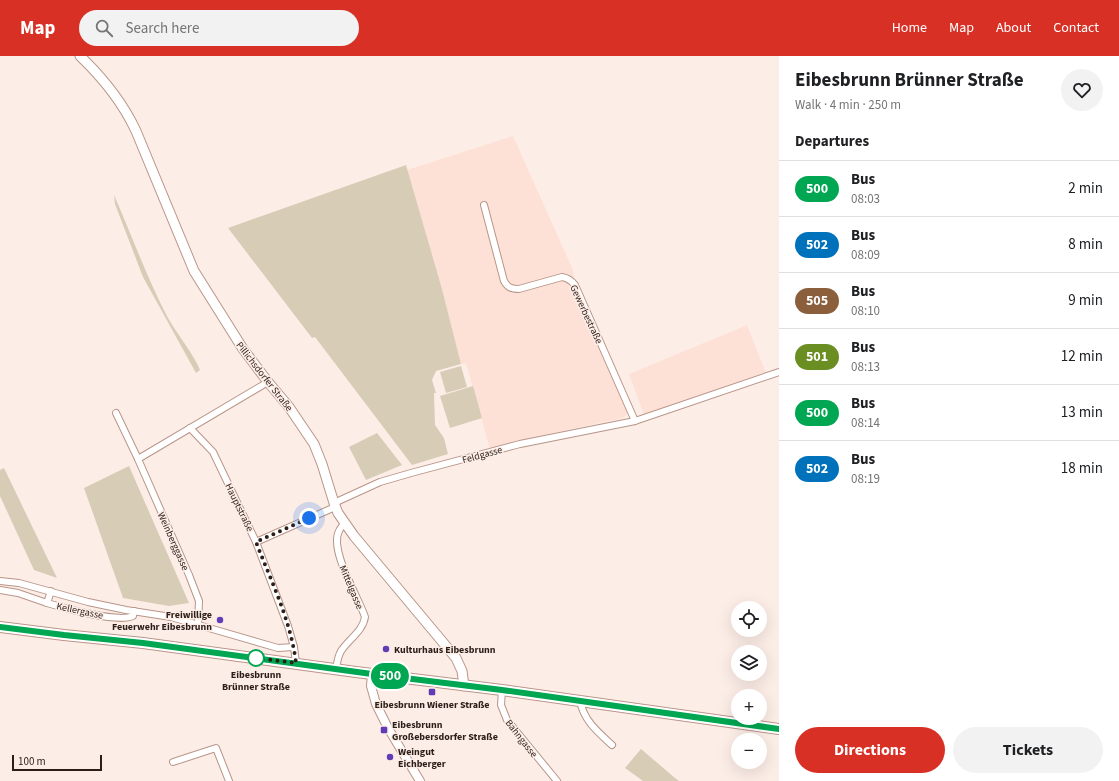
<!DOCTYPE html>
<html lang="en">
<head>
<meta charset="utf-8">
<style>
	body { margin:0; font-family:"Source Sans 3",sans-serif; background:#f2f2f2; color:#202124; height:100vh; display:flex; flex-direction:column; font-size:15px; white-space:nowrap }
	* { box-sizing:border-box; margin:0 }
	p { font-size:13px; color:#757577 }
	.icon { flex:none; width:22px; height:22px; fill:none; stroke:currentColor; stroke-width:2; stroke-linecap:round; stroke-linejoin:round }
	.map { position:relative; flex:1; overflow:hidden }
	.details { display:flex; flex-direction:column; background:#fff; width:340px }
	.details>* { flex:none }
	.badge { padding:0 8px; border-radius:13px; font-size:14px; line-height:26px }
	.buttons { position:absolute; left:731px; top:545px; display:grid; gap:8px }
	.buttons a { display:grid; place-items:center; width:36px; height:36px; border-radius:50%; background:#fff; box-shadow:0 4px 16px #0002; font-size:20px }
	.scale { position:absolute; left:12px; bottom:10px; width:90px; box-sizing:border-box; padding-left:4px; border:2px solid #2b1d18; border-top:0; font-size:11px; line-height:14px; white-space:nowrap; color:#2b1d18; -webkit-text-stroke:3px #fdede7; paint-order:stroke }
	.you { position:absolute; width:20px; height:20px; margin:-10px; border:3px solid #fff; border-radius:50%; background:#1a73e8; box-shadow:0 0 0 6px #1a73e833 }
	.map>.badge { position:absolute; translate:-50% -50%; box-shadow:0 0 0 2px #fff }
	h2 { padding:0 16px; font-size:15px; line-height:36px }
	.round { display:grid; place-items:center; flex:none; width:42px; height:42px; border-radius:21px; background:#f2f2f2 }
	.summary { display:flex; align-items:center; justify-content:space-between; height:68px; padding:0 16px }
	h1 { font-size:19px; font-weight:700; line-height:30px }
	.cta { display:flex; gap:8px; margin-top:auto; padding:8px 16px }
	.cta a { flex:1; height:46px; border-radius:24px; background:#d93025; color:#fff; font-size:16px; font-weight:700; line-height:46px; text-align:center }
	.cta a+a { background:#f2f2f2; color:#202124 }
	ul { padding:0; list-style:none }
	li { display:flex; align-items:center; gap:12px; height:56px; padding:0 16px; border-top:1px solid #e0e0e0 }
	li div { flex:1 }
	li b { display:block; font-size:15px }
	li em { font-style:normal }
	li .badge { min-width:44px; font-weight:700; text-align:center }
	header { display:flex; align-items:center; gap:24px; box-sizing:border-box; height:56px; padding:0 20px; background:#d93025; color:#fff }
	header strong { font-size:19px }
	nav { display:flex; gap:22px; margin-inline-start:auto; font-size:14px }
	.search { width:280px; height:36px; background:#f2f2f2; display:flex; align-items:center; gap:10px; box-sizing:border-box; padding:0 14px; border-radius:22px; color:#757577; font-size:15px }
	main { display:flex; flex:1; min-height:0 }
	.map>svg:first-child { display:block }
	.built { fill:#fde1d7 }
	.green { fill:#d7cdb6 }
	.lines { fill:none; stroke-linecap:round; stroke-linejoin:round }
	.minor-casing { stroke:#b99588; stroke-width:8 }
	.tertiary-casing { stroke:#b99588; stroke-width:10 }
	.secondary-casing { stroke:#b99588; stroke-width:11 }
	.primary-casing { stroke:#b99588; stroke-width:12 }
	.minor { stroke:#fff; stroke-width:6 }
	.tertiary { stroke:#fff; stroke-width:8 }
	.secondary { stroke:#fff; stroke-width:9 }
	.primary { stroke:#fff; stroke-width:10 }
	.line-casing { stroke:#fff; stroke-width:9 }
	.line { stroke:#00a651; stroke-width:6 }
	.walk { stroke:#2b1d18; stroke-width:4; stroke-dasharray:0 7.2 }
	.poi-dot { fill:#613cb4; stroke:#fdede7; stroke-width:1.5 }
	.stop-dot { fill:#fff; stroke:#00a651; stroke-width:2 }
	.labels { text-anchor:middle; stroke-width:3; stroke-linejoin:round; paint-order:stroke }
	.street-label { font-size:10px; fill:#2b1d18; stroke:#fdede7 }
	.poi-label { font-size:10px; font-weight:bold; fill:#2b1d18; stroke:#fdede7; text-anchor:start }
	.stop-label { font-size:10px; font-weight:bold; fill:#2b1d18; stroke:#fdede7 }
</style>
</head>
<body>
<header>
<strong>Map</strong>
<div class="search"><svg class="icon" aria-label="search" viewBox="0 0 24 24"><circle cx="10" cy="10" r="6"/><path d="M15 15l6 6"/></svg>Search here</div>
<nav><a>Home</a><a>Map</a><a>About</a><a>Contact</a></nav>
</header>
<main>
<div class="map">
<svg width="779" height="725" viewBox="0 0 779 725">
	<rect width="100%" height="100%" fill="#fdede7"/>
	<!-- built -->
	<g class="built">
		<polygon points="513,80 573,214 576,239 628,357 623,362 538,380 490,393 466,307 461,308 442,233 407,114"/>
		<polygon points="747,269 766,317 644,359 629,318"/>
	</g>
	<!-- green -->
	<g class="green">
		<polygon points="406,109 442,233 461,308 436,315 432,324 436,337 434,337 435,369 444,382 448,398 412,409 315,281 312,282 228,172"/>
		<path d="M114 139C132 180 147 222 168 262 178 280 192 295 200 314L196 317 143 221 115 148Z"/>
		<polygon points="461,310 467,331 446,337 440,316"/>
		<polygon points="473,330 482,362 450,372 440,340"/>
		<polygon points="377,377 402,409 366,424 349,391"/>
		<polygon points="129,410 189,547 169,550 123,542 84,432"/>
		<polygon points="4,412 57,522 34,514 0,440 0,414"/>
		<polygon points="641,693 675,722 679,725 643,725 625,712"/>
	</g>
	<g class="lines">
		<defs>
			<g id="minor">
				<path d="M484 149 504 225C508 232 512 233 519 233L562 221C568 222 571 224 575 229L635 365"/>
				<polyline points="116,357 138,403 189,519 199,545 198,568"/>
				<polyline points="190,372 213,396 256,486 288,570 294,591 296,607"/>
				<polyline points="138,403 268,326"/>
				<polyline points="334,447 380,426 411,417 520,388 635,365 779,316"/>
				<polyline points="256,486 335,451"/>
				<polyline points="0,525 19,527 88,546 126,554 171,561 278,592 294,591"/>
				<polyline points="0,534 18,537 47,547 51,535"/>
				<path d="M47 547C64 552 118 567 133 560L134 555"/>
				<path d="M336 613C337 607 338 600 341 595 349 583 363 575 365 561 358 540 329 494 339 475 340 472 343 470 344 467"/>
				<polyline points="502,634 501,649 507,664 557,725"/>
				<path d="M580 645C584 665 598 676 612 689"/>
				<polyline points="173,706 216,692 229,725"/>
			</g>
			<polyline id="tertiary" points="372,618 371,630 376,648 388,672 420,725"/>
			<path id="secondary" d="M80 0C103 22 122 45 136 75L194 215 243 293 268 326 289 351 314 388 322 408 334 447 338 457 354 480 456 602 462 615 464 630"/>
			<polyline id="primary" points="0,571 64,579 143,587 356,616 502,634 779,673"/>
		</defs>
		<!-- minor casing -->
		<use href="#minor" class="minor-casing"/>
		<!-- tertiary casing -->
		<use href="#tertiary" class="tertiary-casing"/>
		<!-- secondary casing -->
		<use href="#secondary" class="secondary-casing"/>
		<!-- primary casing -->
		<use href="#primary" class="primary-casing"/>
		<!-- minor -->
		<use href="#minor" class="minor"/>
		<!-- tertiary -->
		<use href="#tertiary" class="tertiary"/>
		<!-- secondary -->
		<use href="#secondary" class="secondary"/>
		<!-- primary -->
		<use href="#primary" class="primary"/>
	</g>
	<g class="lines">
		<defs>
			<polyline id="line" points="0,571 64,579 143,587 372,618 502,634 779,673"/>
		</defs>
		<!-- line casing -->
		<use href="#line" class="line-casing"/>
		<!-- line -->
		<use href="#line" class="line"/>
		<!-- walk -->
		<path class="walk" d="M256 602 296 607C291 565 271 525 256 486L309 462"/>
	</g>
	<!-- markers -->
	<g class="poi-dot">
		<circle cx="220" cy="564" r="4"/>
		<circle cx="386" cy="593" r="4"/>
		<rect x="428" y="632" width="8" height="8" rx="2"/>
		<rect x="380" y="670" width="8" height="8" rx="2"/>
		<circle cx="390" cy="701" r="4"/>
	</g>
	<circle class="stop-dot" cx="256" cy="602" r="8"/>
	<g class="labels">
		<!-- street labels -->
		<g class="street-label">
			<text transform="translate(587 258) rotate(65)" y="4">Gewerbestraße</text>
			<text transform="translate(265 320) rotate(52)" y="4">Pillichsdorfer Straße</text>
			<text transform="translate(482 398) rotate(-15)" y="4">Feldgasse</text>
			<text transform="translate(240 451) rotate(64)" y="4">Hauptstraße</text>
			<text transform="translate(174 485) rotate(66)" y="4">Weinberggasse</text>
			<text transform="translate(352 531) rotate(67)" y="4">Mittelgasse</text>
			<text transform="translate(80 554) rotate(12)" y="4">Kellergasse</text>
			<text transform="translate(522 682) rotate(52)" y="4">Bahngasse</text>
		</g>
		<!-- poi labels -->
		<g class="poi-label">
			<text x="212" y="562" text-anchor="end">Freiwillige<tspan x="212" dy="12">Feuerwehr Eibesbrunn</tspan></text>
			<text x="394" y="597">Kulturhaus Eibesbrunn</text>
			<text x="432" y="652" text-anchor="middle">Eibesbrunn Wiener Straße</text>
			<text x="392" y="672">Eibesbrunn<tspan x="392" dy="12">Großebersdorfer Straße</tspan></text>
			<text x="398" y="699">Weingut<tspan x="398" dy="12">Eichberger</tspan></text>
		</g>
		<!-- stop labels -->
		<g class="stop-label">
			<text x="256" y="622">Eibesbrunn<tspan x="256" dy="12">Brünner Straße</tspan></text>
		</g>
	</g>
</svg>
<div class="buttons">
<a><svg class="icon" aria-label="locate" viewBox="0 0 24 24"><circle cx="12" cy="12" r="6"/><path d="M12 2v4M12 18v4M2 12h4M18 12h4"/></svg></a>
<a><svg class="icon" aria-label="layers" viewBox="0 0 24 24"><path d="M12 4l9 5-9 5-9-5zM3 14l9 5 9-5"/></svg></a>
<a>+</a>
<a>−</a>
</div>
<div class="scale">100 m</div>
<div class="you" style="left:309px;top:462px"></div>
<b class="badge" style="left:390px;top:620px;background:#00a651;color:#fff">500</b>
</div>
<section class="details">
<div class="summary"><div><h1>Eibesbrunn Brünner Straße</h1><p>Walk · 4 min · 250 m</p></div><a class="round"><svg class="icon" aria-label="heart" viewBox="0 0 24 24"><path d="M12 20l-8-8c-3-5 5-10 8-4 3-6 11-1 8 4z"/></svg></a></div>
<h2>Departures</h2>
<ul>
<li><span class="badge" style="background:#00a651;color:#fff">500</span><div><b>Bus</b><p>08:03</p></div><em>2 min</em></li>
<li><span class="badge" style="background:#0072bc;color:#fff">502</span><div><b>Bus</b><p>08:09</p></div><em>8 min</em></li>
<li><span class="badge" style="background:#8b5e3c;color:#fff">505</span><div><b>Bus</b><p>08:10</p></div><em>9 min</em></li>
<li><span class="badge" style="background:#6b8e23;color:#fff">501</span><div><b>Bus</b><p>08:13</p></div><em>12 min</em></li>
<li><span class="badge" style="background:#00a651;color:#fff">500</span><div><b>Bus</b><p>08:14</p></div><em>13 min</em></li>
<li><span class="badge" style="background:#0072bc;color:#fff">502</span><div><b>Bus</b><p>08:19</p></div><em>18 min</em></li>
</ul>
<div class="cta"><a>Directions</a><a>Tickets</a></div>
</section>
</main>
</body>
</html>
